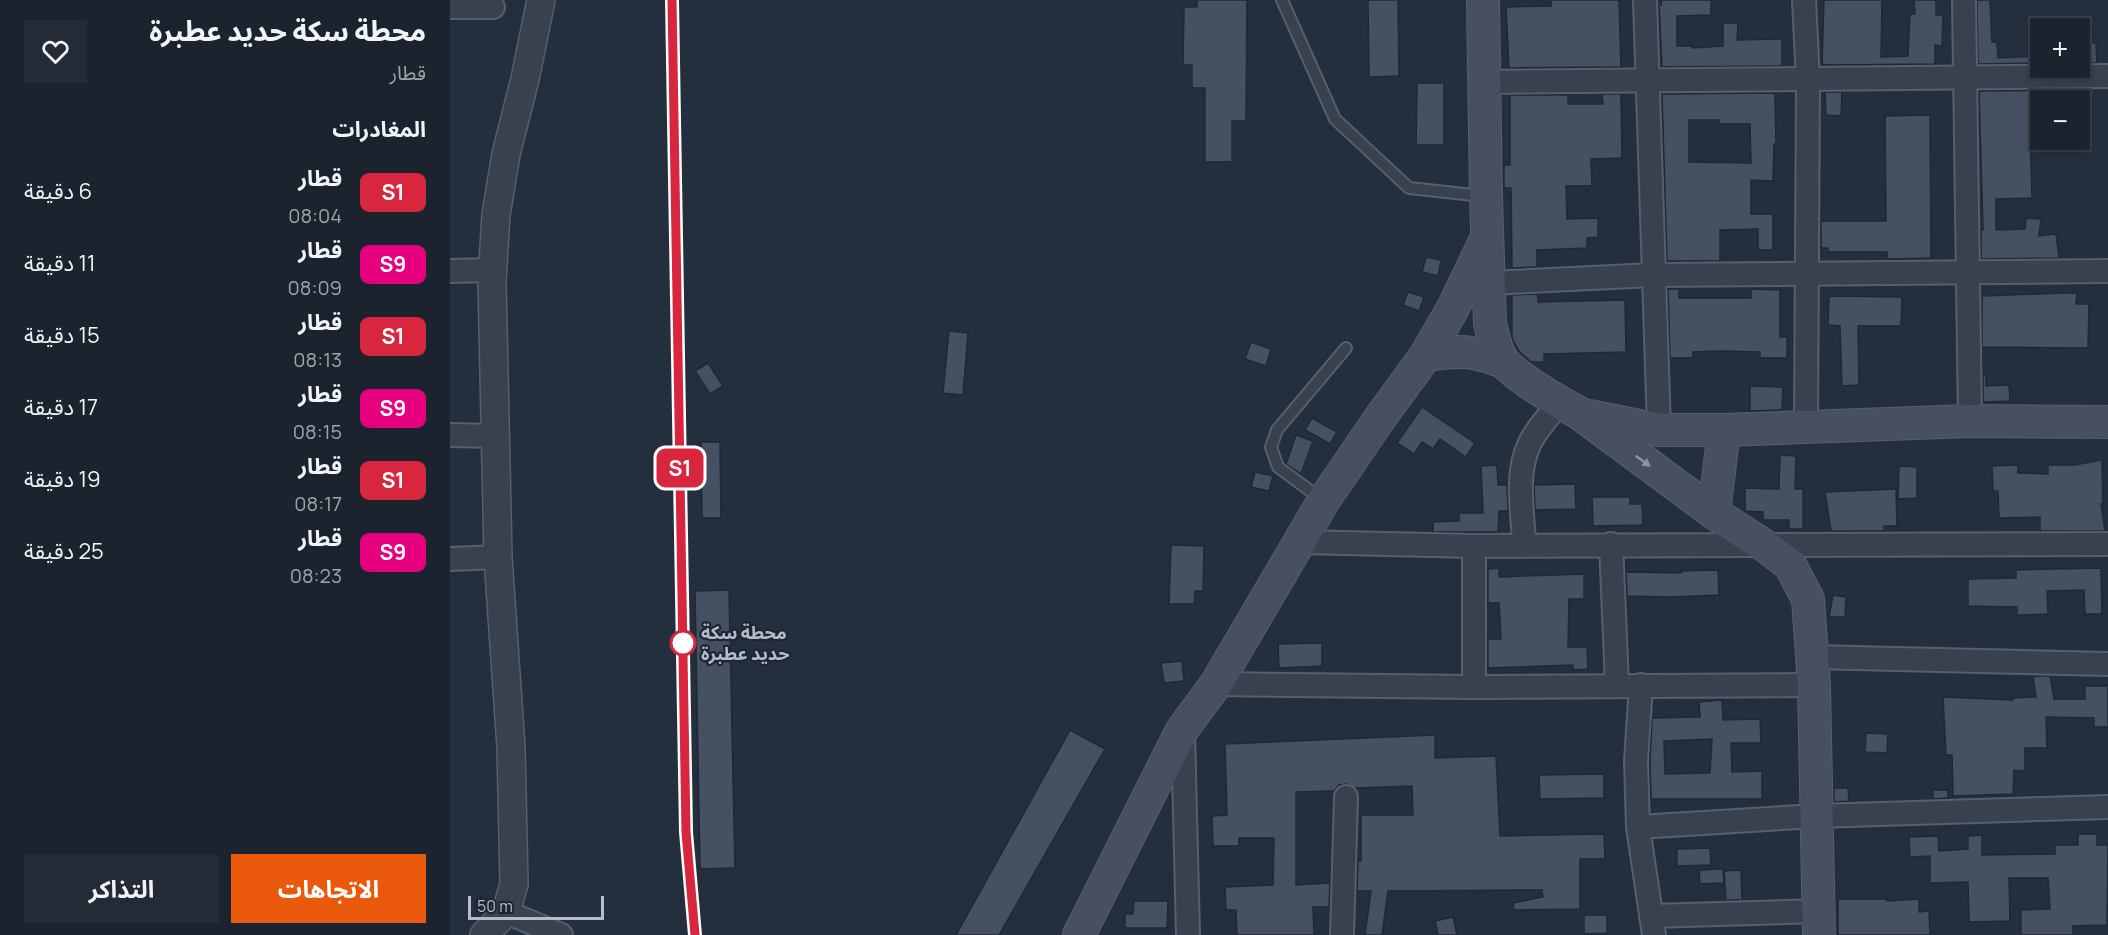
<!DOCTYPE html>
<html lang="ar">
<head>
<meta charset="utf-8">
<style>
	body { margin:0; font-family:Manrope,"Noto Sans Arabic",sans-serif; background:#242b36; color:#f1f3f6; direction:rtl; height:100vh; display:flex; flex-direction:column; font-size:22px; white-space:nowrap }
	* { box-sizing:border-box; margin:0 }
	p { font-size:20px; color:#a0a4aa }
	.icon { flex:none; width:33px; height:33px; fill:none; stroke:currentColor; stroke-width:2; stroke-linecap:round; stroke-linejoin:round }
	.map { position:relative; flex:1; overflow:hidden; direction:ltr }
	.sheet { display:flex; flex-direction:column; background:#1b232e; width:450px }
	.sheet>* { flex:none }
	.badge { padding:0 12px; border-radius:9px; font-size:21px; line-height:39px }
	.tools { position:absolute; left:1580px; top:18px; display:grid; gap:12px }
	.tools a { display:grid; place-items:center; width:60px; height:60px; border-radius:0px; background:#1b232e; box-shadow:0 3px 9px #0003,0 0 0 2px #39404a; font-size:30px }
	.scale { position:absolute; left:18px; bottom:15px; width:136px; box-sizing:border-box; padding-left:6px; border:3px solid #b4bcc9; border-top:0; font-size:16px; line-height:21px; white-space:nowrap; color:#b4bcc9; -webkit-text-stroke:4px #1d2633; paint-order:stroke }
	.map>.badge { position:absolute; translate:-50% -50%; box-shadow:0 0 0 3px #fff }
	h2 { padding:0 24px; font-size:22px; line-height:54px }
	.round { display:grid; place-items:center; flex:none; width:63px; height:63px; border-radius:0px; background:#242b36 }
	.headline { display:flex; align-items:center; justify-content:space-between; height:102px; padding:0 24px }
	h1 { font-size:28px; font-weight:700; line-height:45px }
	.button { display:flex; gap:12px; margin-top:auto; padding:12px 24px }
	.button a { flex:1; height:69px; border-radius:0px; background:#ea580c; color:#fff; font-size:24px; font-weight:700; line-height:69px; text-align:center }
	.button a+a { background:#242b36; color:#f1f3f6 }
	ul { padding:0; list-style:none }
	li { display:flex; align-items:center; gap:18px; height:72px; padding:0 24px }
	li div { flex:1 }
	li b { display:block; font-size:22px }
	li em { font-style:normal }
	li .badge { min-width:66px; font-weight:700; text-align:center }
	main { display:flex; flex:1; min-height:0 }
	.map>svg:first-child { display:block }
	.building { fill:#455162; stroke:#1f2835; stroke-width:1.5; fill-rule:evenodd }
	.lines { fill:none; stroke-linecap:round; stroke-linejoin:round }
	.service-casing { stroke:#565f6c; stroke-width:14 }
	.minor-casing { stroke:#565f6c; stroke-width:26 }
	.tertiary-casing { stroke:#565f6c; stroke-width:30 }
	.secondary-casing { stroke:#565f6c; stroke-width:34 }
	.service { stroke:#38414e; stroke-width:10 }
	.minor { stroke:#38414e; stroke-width:22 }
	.tertiary { stroke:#38414e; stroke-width:27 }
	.secondary { stroke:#465061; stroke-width:32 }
	.rail-casing { stroke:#5a6575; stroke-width:7 }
	.rail { stroke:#1d2633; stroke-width:4.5; stroke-dasharray:14; stroke-linecap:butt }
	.oneway { fill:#8e96a5 }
	.line-casing { stroke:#fff; stroke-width:14 }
	.line { stroke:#d7263d; stroke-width:9 }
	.stop-dot { fill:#fff; stroke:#d7263d; stroke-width:3 }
	.labels { text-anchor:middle; stroke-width:4.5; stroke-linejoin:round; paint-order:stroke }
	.stop-label { font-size:18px; font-weight:bold; fill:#b4bcc9; stroke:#1d2633; text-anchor:start }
</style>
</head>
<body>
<main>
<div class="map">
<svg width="1658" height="935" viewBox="0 0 1658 935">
	<rect width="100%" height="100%" fill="#242f3e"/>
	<!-- building -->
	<g class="building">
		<polygon points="747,0 797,0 796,121 782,121 782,162 755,162 755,88 742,88 742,65 733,65 734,7 747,7"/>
		<polygon points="918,0 948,0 949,76 919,77"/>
		<polygon points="1101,0 1169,0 1171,67 1059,68 1056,7 1101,6"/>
		<polygon points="1211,0 1261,0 1261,15 1227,16 1227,46 1242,46 1242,48 1273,46 1273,23 1288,23 1287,40 1332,39 1332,66 1212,67 1209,5 1211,5"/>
		<polygon points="1374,0 1432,0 1431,57 1458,56 1460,14 1465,14 1464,0 1486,0 1486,15 1493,15 1492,46 1485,45 1485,64 1375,65 1372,64"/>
		<polygon points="1527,0 1540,0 1542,42 1547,42 1548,58 1590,56 1590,63 1528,64"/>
		<polygon points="1629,37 1643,37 1643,43 1646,43 1647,63 1629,63"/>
		<polygon points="967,83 994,83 994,145 966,145"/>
		<polygon points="1635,90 1635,100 1590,100 1590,131 1580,131 1582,198 1546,199 1546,230 1575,229 1576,218 1591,219 1589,236 1606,234 1609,258 1531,259 1531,230 1533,230 1529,91"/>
		<polygon points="1375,92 1392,92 1391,116 1376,115"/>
		<path d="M1325 93 1326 144H1324L1323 181 1301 180V214H1323V250H1308V229L1270 230V261H1217L1212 94ZM1239 120H1269V124H1300L1301 163 1239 162Z"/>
		<polygon points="1152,94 1171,94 1172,158 1141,159 1142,186 1116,186 1117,219 1148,218 1148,237 1137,238 1137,248 1087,250 1087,267 1062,268 1061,188 1054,188 1054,165 1060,165 1060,95 1118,95 1118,104 1153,104"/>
		<polygon points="1480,115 1481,258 1437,259 1437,252 1378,252 1378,248 1371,248 1371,221 1436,221 1435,116"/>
		<polygon points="976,257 991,260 988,276 972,272"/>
		<polygon points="1218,289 1229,289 1229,298 1301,298 1301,289 1330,290 1330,337 1337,337 1337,358 1310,358 1310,352 1271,351 1243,352 1243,358 1220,358"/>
		<polygon points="958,292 974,297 969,311 953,305"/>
		<polygon points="1613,293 1627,293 1626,304 1639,304 1638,348 1532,347 1532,296"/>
		<polygon points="1088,294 1088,302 1175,300 1176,352 1094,354 1094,362 1081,362 1069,351 1062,339 1062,295"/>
		<polygon points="1379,296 1452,297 1451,326 1408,326 1409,385 1392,386 1390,326 1378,325"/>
		<polygon points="499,331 518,333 513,395 493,393"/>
		<polygon points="801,342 821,349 816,366 795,359"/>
		<polygon points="258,363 273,386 260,394 245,371"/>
		<polygon points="1533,375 1536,375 1536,386 1559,385 1560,401 1533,402"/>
		<polygon points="1300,386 1333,387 1332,410 1300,411"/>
		<polygon points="972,407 1025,443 1016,457 990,439 983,449 972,442 964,454 947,443"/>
		<polygon points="862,418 887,432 880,444 855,430"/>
		<polygon points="846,435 863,441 851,474 836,464"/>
		<polygon points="251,442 270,442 271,518 252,518"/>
		<polygon points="1330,455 1346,456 1345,489 1353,489 1353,529 1339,529 1339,520 1313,520 1313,512 1295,511 1295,488 1329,489"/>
		<polygon points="1652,460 1653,504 1651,504 1655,531 1590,531 1590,517 1549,518 1548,491 1543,491 1542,466 1568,465 1568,473 1598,474 1598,465 1624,465"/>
		<polygon points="1047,465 1048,485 1057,485 1058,511 1049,511 1048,532 983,532 983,522 1009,521 1009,513 1033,513 1031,466"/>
		<polygon points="1449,466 1467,467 1467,498 1448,499"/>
		<polygon points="805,472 823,476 819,491 801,487"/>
		<polygon points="1125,484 1126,509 1085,510 1084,485"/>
		<polygon points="1446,489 1447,526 1434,526 1434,531 1381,531 1375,492"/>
		<polygon points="1142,497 1180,497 1180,504 1192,504 1193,525 1143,526"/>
		<polygon points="721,545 754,546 753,591 745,591 744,604 719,604"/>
		<polygon points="1049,568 1049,577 1134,574 1134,599 1119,599 1118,647 1137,647 1138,669 1123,670 1123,665 1038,668 1038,639 1051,639 1049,603 1038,603 1038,569"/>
		<polygon points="1651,568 1652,614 1635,614 1634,590 1597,591 1598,614 1567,615 1567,607 1518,606 1518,579 1566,578 1566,570"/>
		<polygon points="1268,570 1269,595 1221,597 1177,596 1176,572 1231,573 1231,571"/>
		<polygon points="279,590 285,868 250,869 245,591"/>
		<polygon points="1383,595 1396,597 1395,617 1379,617"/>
		<polygon points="872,643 872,666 829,668 828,644"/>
		<polygon points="732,661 734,681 714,683 711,663"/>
		<polygon points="1588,676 1600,676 1604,699 1635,699 1635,686 1658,686 1658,727 1644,727 1644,718 1596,717 1597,748 1575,748 1575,771 1564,770 1563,794 1503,796 1502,755 1496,755 1493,697 1563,700 1563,698 1586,697 1583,677"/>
		<path d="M1272 700 1273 720 1310 719 1311 743H1281L1282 772 1312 771V799H1201L1200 761 1202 718 1250 717 1249 702ZM1262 739 1260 773 1215 774 1214 741Z"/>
		<polygon points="620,730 655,749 549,935 506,935"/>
		<polygon points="1416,733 1438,734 1437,753 1415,752"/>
		<polygon points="985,735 985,758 1046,756 1050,836 1154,834 1155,859 1130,859 1130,909 1064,910 1063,903 1093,897 1092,890 938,891 932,935 915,935 921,891 907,891 908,861 911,861 911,815 963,815 962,786 905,788 896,784 889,785 884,791 846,792 846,885 880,883 879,907 863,907 864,935 787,935 786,910 776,910 775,887 823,885 824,838 789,838 789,846 763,846 762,816 777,815 775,744"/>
		<polygon points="1154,774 1154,798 1090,799 1089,775"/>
		<polygon points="1384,788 1398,788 1399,801 1384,802"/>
		<polygon points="1483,790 1498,790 1498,798 1483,799"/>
		<polygon points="1628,834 1647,834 1647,845 1658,845 1657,925 1623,926 1623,935 1571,935 1571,910 1600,909 1598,878 1559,878 1560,921 1519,922 1518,882 1480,883 1480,856 1460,857 1459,837 1488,836 1489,851 1518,849 1518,836 1532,835 1532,855 1605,854 1605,845 1628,845"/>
		<polygon points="1260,848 1261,865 1227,866 1227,849"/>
		<polygon points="1273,869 1274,883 1250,884 1249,870"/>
		<polygon points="1291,870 1292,900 1276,900 1274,871"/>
		<polygon points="1388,899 1437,899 1437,901 1469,899 1469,912 1479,911 1480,935 1388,935"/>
		<polygon points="684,901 718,901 717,928 675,928 675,914 683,914"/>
		<polygon points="1134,915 1157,915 1157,933 1134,934"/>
		<polygon points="1003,917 1007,935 988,935 985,921"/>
	</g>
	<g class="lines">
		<defs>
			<g id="service">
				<polyline points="832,0 885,119 959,188 1033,196"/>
				<polyline points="871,499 828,467 821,447 827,430 896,348"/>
			</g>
			<g id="minor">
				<polyline points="1195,0 1209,430"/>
				<polyline points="1354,0 1358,81 1356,427"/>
				<polyline points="1514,0 1520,421"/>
				<polyline points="0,7 43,7"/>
				<polyline points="1034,82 1658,76"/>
				<polyline points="0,271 43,270"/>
				<polyline points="1040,283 1203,275 1658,271"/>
				<polyline points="0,435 45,436"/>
				<polyline points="850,542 1024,546 1658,544"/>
				<path d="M1074 544C1073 513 1065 475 1079 445 1085 430 1100 416 1109 402"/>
				<polyline points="1161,544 1167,685"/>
				<polyline points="0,559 48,557"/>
				<polyline points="1362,657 1658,664"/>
				<polyline points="766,684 1024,687 1364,685"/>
				<polyline points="1191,685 1186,761 1188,827 1204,935"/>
				<polyline points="1024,687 1024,546"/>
				<polyline points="733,732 738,935"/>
				<polyline points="1188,827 1366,816 1658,807"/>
				<polyline points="56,912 111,935"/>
				<polyline points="1201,916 1368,911"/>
				<polyline points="892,935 896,797"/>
			</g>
			<polyline id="tertiary" points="34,935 56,912 64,884 61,747 48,557 42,281 46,215 56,154 75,79 91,0"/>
			<g id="secondary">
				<path d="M1033 0 1036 197 1040 323C1043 336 1046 353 1055 363 1069 379 1109 402 1129 413L1264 513"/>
				<path d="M976 355C1008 350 1023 350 1053 362"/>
				<polyline points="1139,416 1209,430 1274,430"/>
				<polyline points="629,935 732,730 766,684 874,500 930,418 976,355 1003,308 1037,237"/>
				<polyline points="1369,935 1364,685 1358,599 1340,565 1315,546 1264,513 1274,430 1520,421 1658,422"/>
			</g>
		</defs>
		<!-- service casing -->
		<use href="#service" class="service-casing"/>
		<!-- minor casing -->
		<use href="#minor" class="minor-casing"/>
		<!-- tertiary casing -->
		<use href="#tertiary" class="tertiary-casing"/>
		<!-- secondary casing -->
		<use href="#secondary" class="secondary-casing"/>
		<!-- service -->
		<use href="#service" class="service"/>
		<!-- minor -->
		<use href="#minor" class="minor"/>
		<!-- tertiary -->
		<use href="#tertiary" class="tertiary"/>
		<!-- secondary -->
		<use href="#secondary" class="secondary"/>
		<defs>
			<polyline id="rail" points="222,0 236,832 245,935"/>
		</defs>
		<!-- rail casing -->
		<use href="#rail" class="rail-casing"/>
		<!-- rail -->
		<use href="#rail" class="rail"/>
	</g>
	<!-- one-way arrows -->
	<defs><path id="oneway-solid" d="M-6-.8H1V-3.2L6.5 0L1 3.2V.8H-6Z" transform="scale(1.5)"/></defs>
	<use class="oneway" href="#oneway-solid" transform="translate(1193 461) rotate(36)"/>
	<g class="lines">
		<defs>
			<polyline id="line" points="222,0 236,832 245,935"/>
		</defs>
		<!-- line casing -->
		<use href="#line" class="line-casing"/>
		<!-- line -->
		<use href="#line" class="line"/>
	</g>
	<!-- markers -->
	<circle class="stop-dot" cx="233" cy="643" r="12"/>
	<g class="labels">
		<!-- stop labels -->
		<g class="stop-label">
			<text x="251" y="639">محطة سكة<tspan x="251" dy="21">حديد عطبرة</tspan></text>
		</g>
	</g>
</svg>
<div class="tools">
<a>+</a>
<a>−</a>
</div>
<div class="scale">50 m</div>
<b class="badge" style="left:230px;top:468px;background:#d7263d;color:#fff">S1</b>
</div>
<section class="sheet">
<div class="headline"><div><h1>محطة سكة حديد عطبرة</h1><p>قطار</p></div><a class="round"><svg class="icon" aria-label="heart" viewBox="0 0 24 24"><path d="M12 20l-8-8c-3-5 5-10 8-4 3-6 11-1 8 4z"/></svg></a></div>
<h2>المغادرات</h2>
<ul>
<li><span class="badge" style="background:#d7263d;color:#fff">S1</span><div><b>قطار</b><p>08:04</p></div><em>6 دقيقة</em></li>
<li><span class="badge" style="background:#e6007e;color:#fff">S9</span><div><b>قطار</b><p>08:09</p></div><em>11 دقيقة</em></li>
<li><span class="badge" style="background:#d7263d;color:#fff">S1</span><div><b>قطار</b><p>08:13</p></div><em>15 دقيقة</em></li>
<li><span class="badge" style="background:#e6007e;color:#fff">S9</span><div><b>قطار</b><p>08:15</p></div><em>17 دقيقة</em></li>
<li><span class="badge" style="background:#d7263d;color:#fff">S1</span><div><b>قطار</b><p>08:17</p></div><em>19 دقيقة</em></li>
<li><span class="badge" style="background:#e6007e;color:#fff">S9</span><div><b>قطار</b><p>08:23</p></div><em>25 دقيقة</em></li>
</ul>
<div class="button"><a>الاتجاهات</a><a>التذاكر</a></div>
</section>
</main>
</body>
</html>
